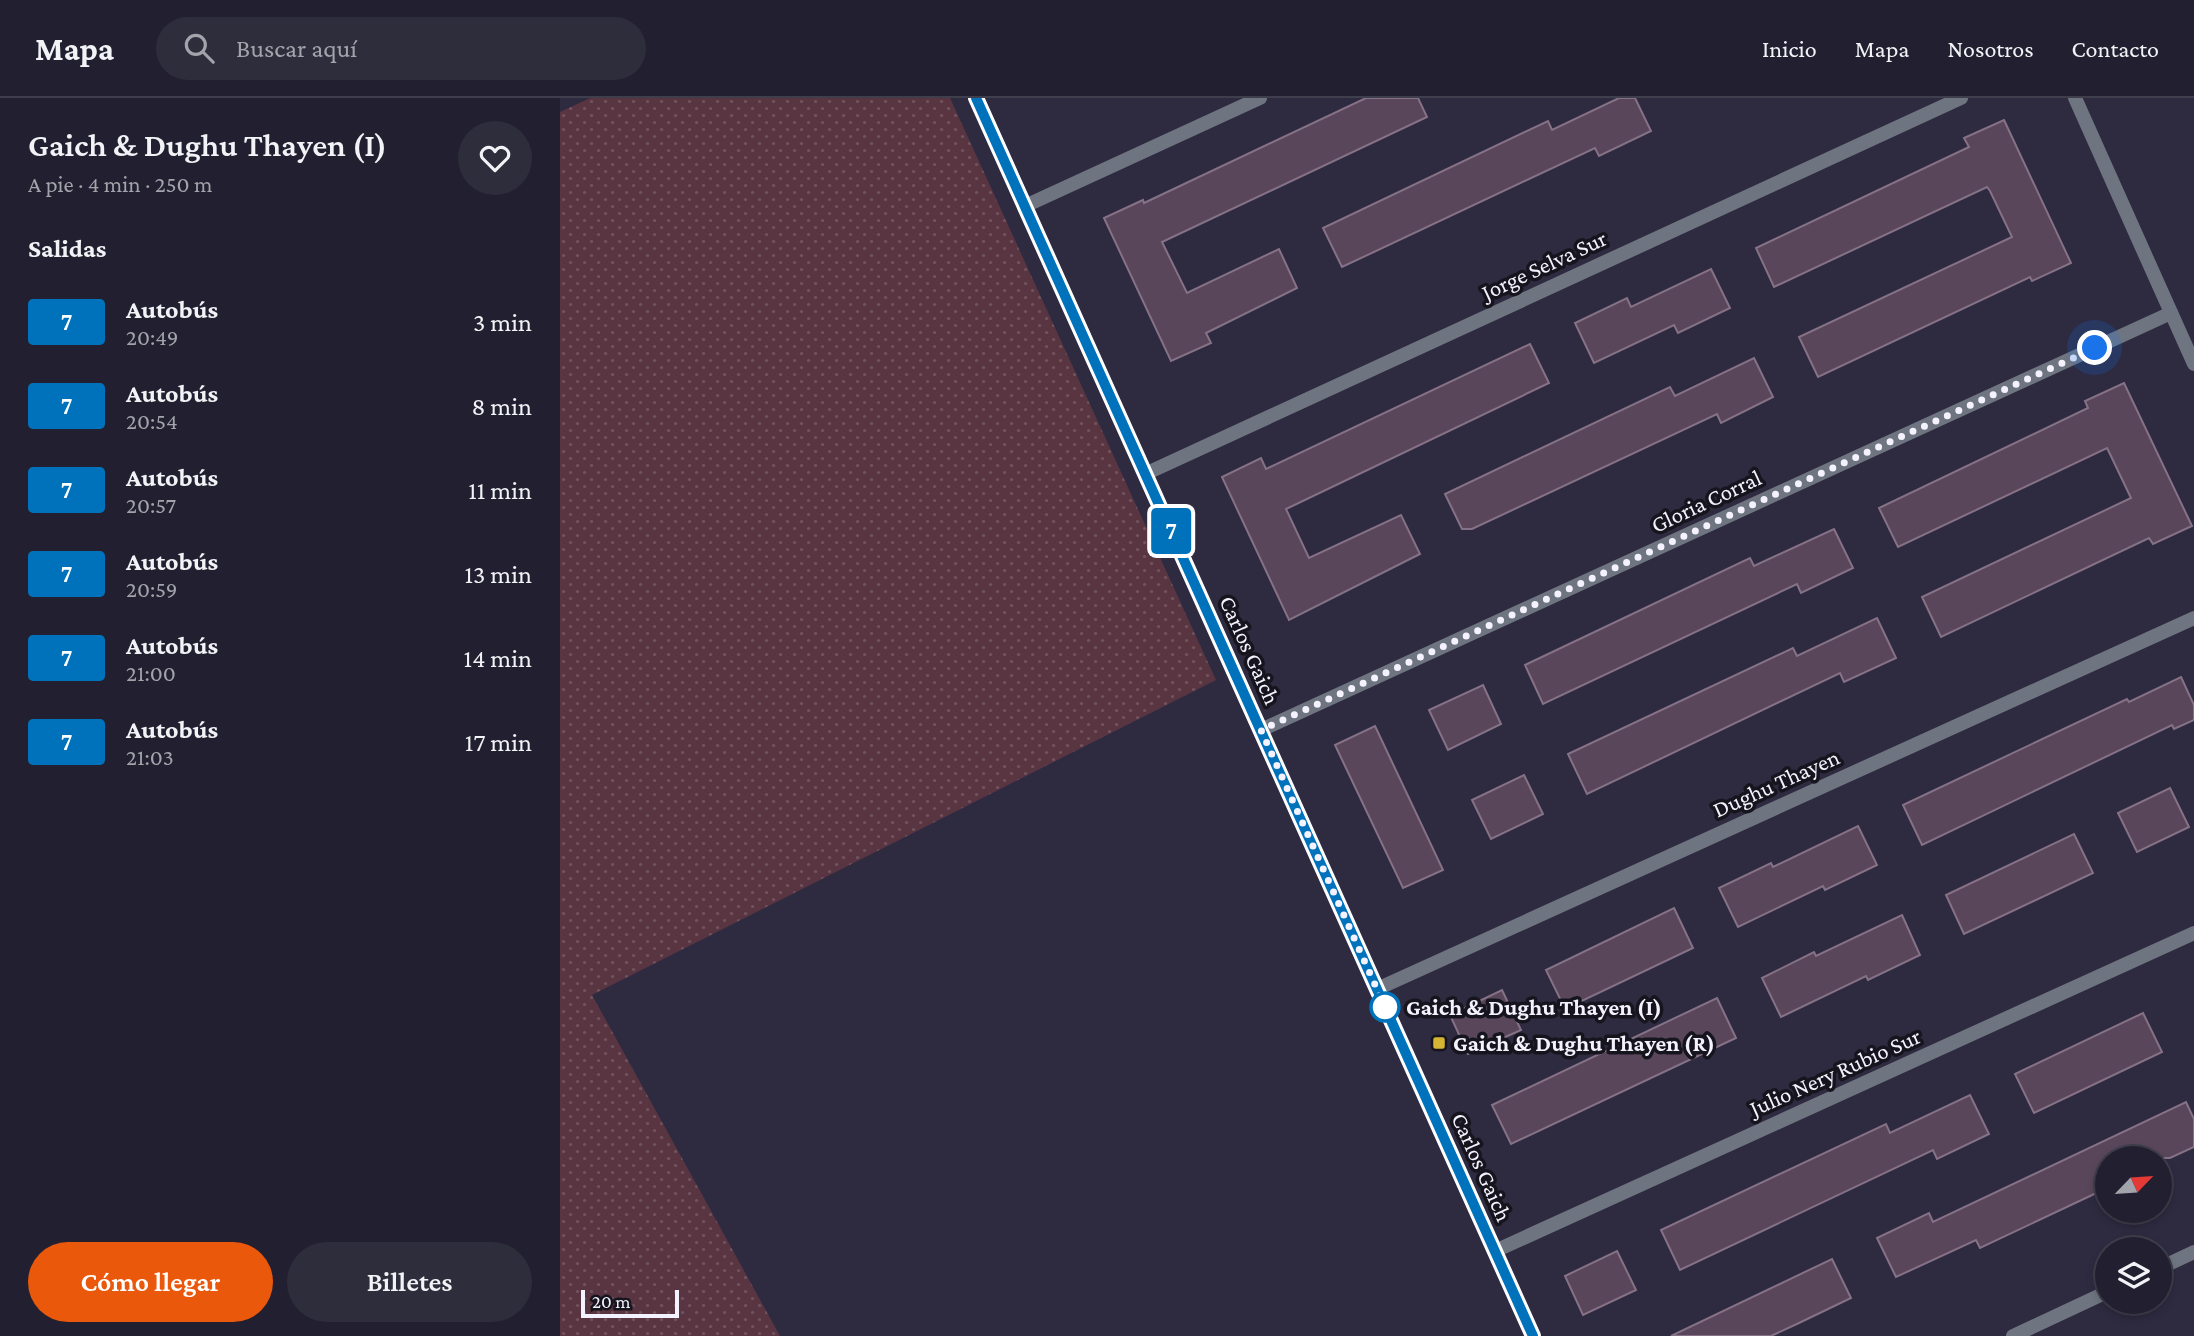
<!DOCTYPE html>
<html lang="es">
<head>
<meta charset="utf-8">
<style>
	body { margin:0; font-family:"Crimson Pro",serif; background:#2e2d3c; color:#f1f3f6; height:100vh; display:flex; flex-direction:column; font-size:26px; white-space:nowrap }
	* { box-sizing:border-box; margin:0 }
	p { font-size:23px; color:#a2a3ab }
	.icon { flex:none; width:38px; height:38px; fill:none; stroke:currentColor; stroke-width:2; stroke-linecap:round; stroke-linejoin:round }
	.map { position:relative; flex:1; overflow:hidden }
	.details { display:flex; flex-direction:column; background:#222030; width:560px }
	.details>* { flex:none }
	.badge { padding:0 14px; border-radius:5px; font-size:24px; line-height:46px }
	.needle { width:46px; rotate:65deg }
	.fabs { position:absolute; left:1535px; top:1048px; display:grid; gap:14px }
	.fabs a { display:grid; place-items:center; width:77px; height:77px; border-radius:50%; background:#222030; box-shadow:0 4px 10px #0003,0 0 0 2px #3f3e4c; font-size:35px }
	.scale { position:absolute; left:21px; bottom:18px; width:98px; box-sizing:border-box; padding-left:7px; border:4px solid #f4f2fe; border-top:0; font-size:19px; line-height:24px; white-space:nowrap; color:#f4f2fe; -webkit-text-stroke:5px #16151e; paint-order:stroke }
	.you { position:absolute; width:35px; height:35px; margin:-18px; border:5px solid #fff; border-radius:50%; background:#1a73e8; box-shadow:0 0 0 10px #1a73e833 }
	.map>.badge { position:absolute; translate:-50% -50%; box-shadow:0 0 0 4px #fff }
	h2 { padding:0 28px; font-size:26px; line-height:63px }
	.round { display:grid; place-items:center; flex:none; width:74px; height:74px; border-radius:37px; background:#2e2d3c }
	.head { display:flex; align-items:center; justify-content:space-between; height:119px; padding:0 28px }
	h1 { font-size:33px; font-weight:600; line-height:52px }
	.cta { display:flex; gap:14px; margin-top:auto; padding:14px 28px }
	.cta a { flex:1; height:80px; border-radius:42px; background:#ea580c; color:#fff; font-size:28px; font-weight:600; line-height:80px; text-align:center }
	.cta a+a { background:#2e2d3c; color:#f1f3f6 }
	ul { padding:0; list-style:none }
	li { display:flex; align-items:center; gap:21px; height:84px; padding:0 28px }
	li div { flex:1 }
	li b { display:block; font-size:26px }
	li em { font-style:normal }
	li .badge { min-width:77px; font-weight:700; text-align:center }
	header { display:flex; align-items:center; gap:42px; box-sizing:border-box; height:98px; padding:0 35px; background:#222030; border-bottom:2px solid #3f3e4c }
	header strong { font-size:33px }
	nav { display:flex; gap:38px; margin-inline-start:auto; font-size:24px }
	.search { width:490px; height:63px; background:#2e2d3c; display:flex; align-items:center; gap:18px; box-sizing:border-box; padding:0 24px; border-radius:38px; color:#a2a3ab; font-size:26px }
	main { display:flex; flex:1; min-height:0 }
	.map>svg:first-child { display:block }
	.grass { fill:url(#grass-dots) }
	.building { fill:#59465a; stroke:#867287; stroke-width:2 }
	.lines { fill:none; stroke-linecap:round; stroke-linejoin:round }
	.minor { stroke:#6f7580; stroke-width:14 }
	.tertiary { stroke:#6f7580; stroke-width:14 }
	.line-casing { stroke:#fff; stroke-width:16 }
	.line { stroke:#0072bc; stroke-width:10 }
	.walk { stroke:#f4f2fe; stroke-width:7; stroke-dasharray:0 12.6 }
	.stop-dot { fill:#fff; stroke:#0072bc; stroke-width:3.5 }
	.poi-dot { fill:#d6b534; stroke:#16151e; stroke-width:2.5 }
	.labels { text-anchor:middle; stroke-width:7; stroke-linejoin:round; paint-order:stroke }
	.street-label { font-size:23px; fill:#f4f2fe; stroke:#16151e }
	.stop-label { font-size:23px; font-weight:bold; fill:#f4f2fe; stroke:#16151e; text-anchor:start }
	.poi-label { font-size:23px; font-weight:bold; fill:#f4f2fe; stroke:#16151e; text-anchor:start }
</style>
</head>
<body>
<header>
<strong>Mapa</strong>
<div class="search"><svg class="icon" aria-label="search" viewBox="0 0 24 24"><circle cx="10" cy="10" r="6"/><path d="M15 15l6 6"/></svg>Buscar aquí</div>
<nav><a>Inicio</a><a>Mapa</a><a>Nosotros</a><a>Contacto</a></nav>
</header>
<main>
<section class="details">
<div class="head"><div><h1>Gaich &amp; Dughu Thayen (I)</h1><p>A pie · 4 min · 250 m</p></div><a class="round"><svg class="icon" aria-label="heart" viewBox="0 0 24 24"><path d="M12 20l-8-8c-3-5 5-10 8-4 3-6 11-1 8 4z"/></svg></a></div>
<h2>Salidas</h2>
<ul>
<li><span class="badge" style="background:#0072bc;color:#fff">7</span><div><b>Autobús</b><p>20:49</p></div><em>3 min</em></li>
<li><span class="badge" style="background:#0072bc;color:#fff">7</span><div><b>Autobús</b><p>20:54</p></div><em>8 min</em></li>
<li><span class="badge" style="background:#0072bc;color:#fff">7</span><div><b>Autobús</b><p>20:57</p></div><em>11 min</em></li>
<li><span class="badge" style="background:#0072bc;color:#fff">7</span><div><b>Autobús</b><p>20:59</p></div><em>13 min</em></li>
<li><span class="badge" style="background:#0072bc;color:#fff">7</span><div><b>Autobús</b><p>21:00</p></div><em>14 min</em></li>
<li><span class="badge" style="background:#0072bc;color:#fff">7</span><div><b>Autobús</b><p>21:03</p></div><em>17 min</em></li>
</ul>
<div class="cta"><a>Cómo llegar</a><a>Billetes</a></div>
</section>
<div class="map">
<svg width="1634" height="1238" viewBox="0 0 1634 1238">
	<defs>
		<pattern id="grass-dots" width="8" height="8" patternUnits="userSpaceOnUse" patternTransform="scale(1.75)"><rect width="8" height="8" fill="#593542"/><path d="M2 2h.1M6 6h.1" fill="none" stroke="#71535e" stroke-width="1.8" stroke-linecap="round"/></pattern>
	</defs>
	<rect width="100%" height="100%" fill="#2e2a40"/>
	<!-- grass -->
	<polygon class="grass" points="30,0 390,0 656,582 32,897 220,1238 0,1238 0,14"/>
	<!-- building -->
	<g class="building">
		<polygon points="806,0 858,0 867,19 602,144 627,195 719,151 737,190 646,235 651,245 611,263 544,120 583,102 584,105"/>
		<polygon points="1059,0 1075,0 1091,33 1039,58 1035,50 782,169 763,130 988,23 992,32"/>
		<polygon points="1444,22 1511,165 1472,183 1470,179 1258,279 1239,239 1452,139 1430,93 1427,89 1214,189 1196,150 1409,49 1404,40"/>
		<polygon points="1151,171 1170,210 1118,235 1114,227 1034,265 1015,225 1067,200 1071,209"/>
		<polygon points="970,246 989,285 726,411 749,460 841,417 860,456 729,522 662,379 701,360 706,371"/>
		<polygon points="1194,260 1213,299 1161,325 1157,316 912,431 902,431 885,396 1110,289 1115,298"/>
		<polygon points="1564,285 1632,428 1593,446 1589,440 1381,539 1362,499 1571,400 1550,356 1547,350 1338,449 1319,410 1528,310 1525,303"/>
		<polygon points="1274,431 1293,470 1241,495 1237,486 983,606 965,567 1190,460 1194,468"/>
		<polygon points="1317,520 1336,560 1284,584 1280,575 1027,696 1008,656 1233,550 1237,558"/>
		<polygon points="1621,579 1634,607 1634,622 1614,631 1612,627 1362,747 1343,707 1567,601 1569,604"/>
		<polygon points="923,587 941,626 888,652 869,612"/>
		<polygon points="815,628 883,772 843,790 775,647"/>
		<polygon points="964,677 983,716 931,741 912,702"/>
		<polygon points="1610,690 1629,729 1577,754 1558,715"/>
		<polygon points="1298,728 1317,767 1265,792 1263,788 1178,829 1159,790 1211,765 1213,769"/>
		<polygon points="1514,736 1533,775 1404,836 1386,797"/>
		<polygon points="1114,810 1133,850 1005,911 986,872"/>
		<polygon points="1342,817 1360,857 1308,882 1306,878 1221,919 1202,880 1254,854 1256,858"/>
		<polygon points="942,892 961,932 908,956 890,917"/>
		<polygon points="1157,900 1176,940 951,1046 932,1007"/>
		<polygon points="1583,915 1602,954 1474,1015 1455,976"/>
		<polygon points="1410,997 1429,1036 1377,1061 1373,1052 1120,1172 1101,1132 1326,1026 1330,1035"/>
		<polygon points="1626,1004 1634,1021 1634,1049 1610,1060 1547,1060 1547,1090 1420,1150 1416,1142 1336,1179 1317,1140 1369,1115 1373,1124"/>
		<polygon points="1057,1153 1076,1192 1023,1217 1005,1178"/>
		<polygon points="1272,1161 1291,1200 1239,1225 1211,1238 1111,1238"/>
	</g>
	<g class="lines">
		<!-- minor -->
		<g class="minor">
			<polyline points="1515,0 1634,266"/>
			<polyline points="465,108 700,0"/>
			<polyline points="585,376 1401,0"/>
			<polyline points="701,632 1611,215"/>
			<polyline points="817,891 1634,520"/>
			<polyline points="935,1153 1634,835"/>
			<polyline points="1600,1170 1634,1154"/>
			<polyline points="1453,1238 1547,1194"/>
		</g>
		<!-- tertiary -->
		<polyline class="tertiary" points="417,0 973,1238"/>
	</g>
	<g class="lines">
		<defs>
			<polyline id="line" points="416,0 973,1238"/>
		</defs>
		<!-- line casing -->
		<use href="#line" class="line-casing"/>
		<!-- line -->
		<use href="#line" class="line"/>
		<!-- walk -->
		<polyline class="walk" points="825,909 701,632 1535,250"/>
	</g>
	<!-- markers -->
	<circle class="stop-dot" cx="825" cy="909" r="14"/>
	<rect class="poi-dot" x="872" y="938" width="14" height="14" rx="3.5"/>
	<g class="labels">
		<!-- street labels -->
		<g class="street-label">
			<text transform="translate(984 167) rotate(-25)" y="8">Jorge Selva Sur</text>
			<text transform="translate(1146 403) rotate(-25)" y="8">Gloria Corral</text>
			<text transform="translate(690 552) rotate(66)" y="8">Carlos Gaich</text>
			<text transform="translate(1216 685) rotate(-24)" y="8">Dughu Thayen</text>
			<text transform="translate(1275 974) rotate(-24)" y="8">Julio Nery Rubio Sur</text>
			<text transform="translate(922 1069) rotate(66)" y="8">Carlos Gaich</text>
		</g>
		<!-- stop labels -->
		<g class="stop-label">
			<text x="846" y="917">Gaich &amp; Dughu Thayen (I)</text>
		</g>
		<!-- poi labels -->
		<g class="poi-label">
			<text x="893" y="953">Gaich &amp; Dughu Thayen (R)</text>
		</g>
	</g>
</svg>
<div class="fabs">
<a><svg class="needle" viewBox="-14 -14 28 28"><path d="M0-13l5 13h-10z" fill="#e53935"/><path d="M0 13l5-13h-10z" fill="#a2a3ab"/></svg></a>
<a><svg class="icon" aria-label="layers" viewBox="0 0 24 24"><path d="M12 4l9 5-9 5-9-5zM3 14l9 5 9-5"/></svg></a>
</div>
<div class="scale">20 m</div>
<div class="you" style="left:1535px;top:250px"></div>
<b class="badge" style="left:611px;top:433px;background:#0072bc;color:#fff">7</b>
</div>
</main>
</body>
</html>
